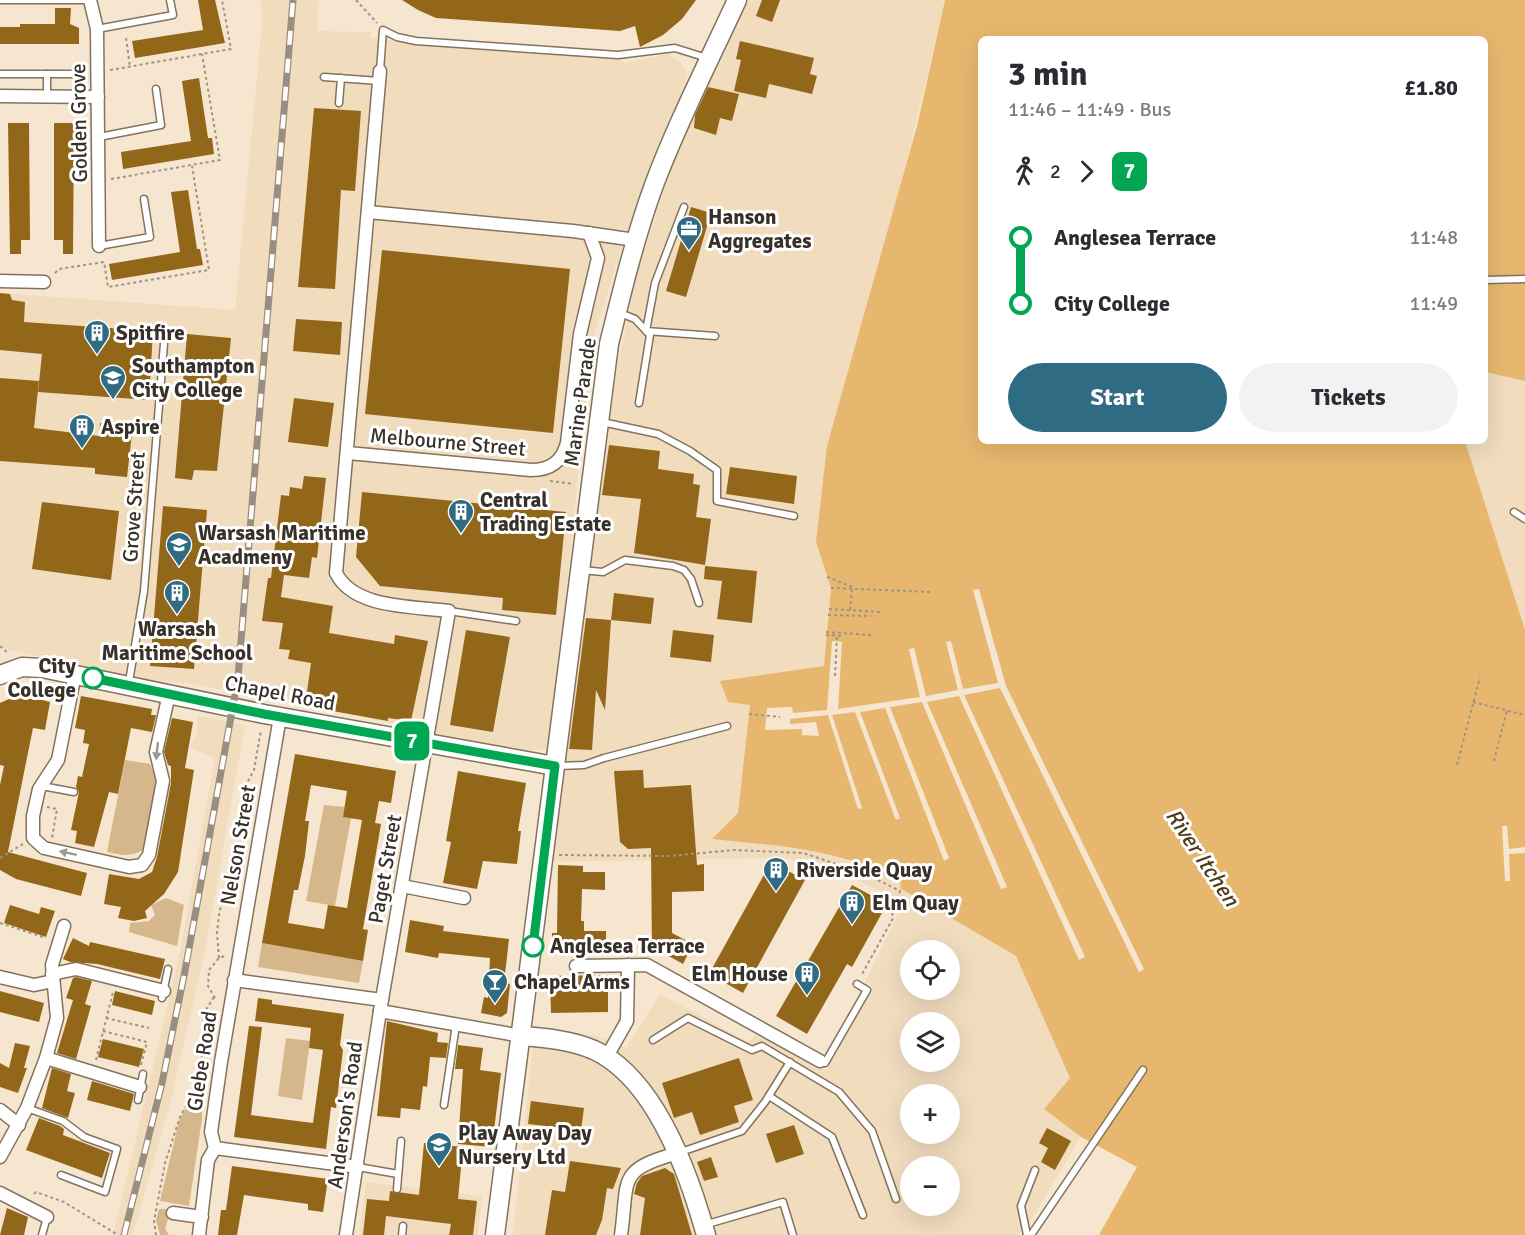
<!DOCTYPE html>
<html lang="en">
<head>
<meta charset="utf-8">
<style>
	body { margin:0; font-family:Signika,sans-serif; background:#f2f2f3; color:#2b2b33; height:100vh; display:flex; flex-direction:column; font-size:22px; white-space:nowrap }
	* { box-sizing:border-box; margin:0 }
	p { font-size:20px; color:#7c7c81 }
	.icon { flex:none; width:33px; height:33px; fill:none; stroke:currentColor; stroke-width:2; stroke-linecap:round; stroke-linejoin:round }
	.map { position:relative; flex:1; overflow:hidden }
	.sheet { position:absolute; left:978px; top:36px; width:510px; height:408px; display:flex; flex-direction:column; background:#fff; border-radius:9px; box-shadow:0 6px 24px #0002 }
	.sheet>* { flex:none }
	.badge { padding:0 12px; border-radius:9px; font-size:21px; line-height:39px }
	.buttons { position:absolute; left:900px; top:940px; display:grid; gap:12px }
	.buttons a { display:grid; place-items:center; width:60px; height:60px; border-radius:50%; background:#fff; box-shadow:0 6px 24px #0002; font-size:30px }
	.map>.badge { position:absolute; translate:-50% -50%; box-shadow:0 0 0 3px #fff }
	.legs { display:flex; align-items:center; gap:9px; height:66px; padding:0 30px; font-size:20px }
	.legs p { margin-inline-start:auto }
	.overview { display:flex; align-items:center; justify-content:space-between; height:102px; padding:0 30px }
	h1 { font-size:33px; font-weight:800; line-height:45px }
	.cta { display:flex; gap:12px; margin-top:auto; padding:12px 30px }
	.cta a { flex:1; height:69px; border-radius:36px; background:#2f6b82; color:#fff; font-size:24px; font-weight:800; line-height:69px; text-align:center }
	.cta a+a { background:#f2f2f3; color:#2b2b33 }
	ul { padding:0 30px; list-style:none }
	li { display:flex; align-items:center; gap:21px; height:66px; font-size:22px }
	li i { display:grid; place-items:center; width:9px; height:100%; margin:0 8px; background:currentColor }
	li i::after { content:''; width:15px; height:15px; margin:-8px; border:4px solid; border-radius:50%; background:#fff }
	li p { margin-inline-start:auto }
	li:first-child i { background:linear-gradient(#0000 50%,currentColor 0) }
	li:last-child i { background:linear-gradient(currentColor 50%,#0000 0) }
	.map>svg:first-child { display:block }
	.built { fill:#f1dcbe; fill-rule:evenodd }
	.green { fill:#d6b78c }
	.water { fill:#e7b76f }
	.pier { fill:#f7e6cf }
	.building { fill:#936719; fill-rule:evenodd }
	.lines { fill:none; stroke-linecap:round; stroke-linejoin:round }
	.lane-casing { stroke:#81735e; stroke-width:9 }
	.street-casing { stroke:#81735e; stroke-width:15 }
	.secondary-casing { stroke:#81735e; stroke-width:21 }
	.path { stroke:#a09383; stroke-width:2; stroke-dasharray:3 3; stroke-linecap:butt }
	.lane { stroke:#fff; stroke-width:6 }
	.street { stroke:#fff; stroke-width:12 }
	.secondary { stroke:#fff; stroke-width:18 }
	.rail-casing { stroke:#9a8e7e; stroke-width:7 }
	.rail { stroke:#fff; stroke-width:4.5; stroke-dasharray:14; stroke-linecap:butt }
	.oneway { fill:#9c9894 }
	.line-1-casing { stroke:#fff; stroke-width:14 }
	.line-1 { stroke:#00a651; stroke-width:9 }
	.stop-1-dot { fill:#fff; stroke:#00a651; stroke-width:3 }
	.labels { text-anchor:middle; stroke-width:6; stroke-linejoin:round; paint-order:stroke }
	.street-label { font-size:21px; fill:#383129; stroke:#fff }
	.poi-label { font-size:21px; font-weight:bold; fill:#383129; stroke:#fff; text-anchor:start }
	.stop-label { font-size:21px; font-weight:bold; fill:#383129; stroke:#fff; text-anchor:end }
	.water-label { font-size:22px; font-style:italic; fill:#503b1c; stroke:#fff }
</style>
</head>
<body>
<div class="map">
<svg width="1525" height="1235" viewBox="0 0 1525 1235">
	<rect width="100%" height="100%" fill="#f7e6cf"/>
	<!-- built -->
	<g class="built">
		<polygon points="261,0 319,0 317,31 371,32 371,38 407,42 622,58 624,63 668,54 682,63 686,70 687,78 620,253 591,346 551,748 527,751 422,739 423,729 198,685 137,678 0,648 0,293 235,310 262,24"/>
		<path d="M749 0H945L816 542 831 588 824 667 728 701 750 705 741 791 738 813 713 839 812 849 884 873 901 884V888L1016 956 1070 1078 1044 1109 1081 1137 1031 1220 1017 1235H513L535 1026 601 1037 626 1048 660 994 749 1042 755 1034 827 1071 872 986 865 982 903 903 839 871 784 858 552 862 617 367 638 270 681 138ZM910 951H950V990H910ZM910 1023H950V1062H910ZM910 1095H950V1134H910ZM910 1167H950V1206H910Z"/>
		<polygon points="1485,372 1525,381 1525,630 1465,441 1485,441"/>
		<polygon points="198,716 245,725 206,946 171,1100 133,1235 113,1235 180,952 215,758 190,748 197,733"/>
		<polygon points="366,1182 482,1196 478,1235 360,1235"/>
	</g>
	<!-- green -->
	<g class="green">
		<path d="M125 760 150 764 157 779V787L145 848C133 858 121 855 107 852Z"/>
		<polygon points="324,805 345,807 343,817 351,818 335,906 306,901"/>
		<polygon points="166,898 184,905 177,946 129,932 130,923 149,921 155,915 151,905"/>
		<polygon points="262,943 363,961 359,983 258,967"/>
		<polygon points="286,1038 310,1041 302,1100 278,1096"/>
		<polygon points="196,1089 202,1093 202,1119 189,1206 160,1201 179,1121"/>
		<polygon points="159,1209 171,1209 165,1229 169,1235 160,1235 156,1220"/>
	</g>
	<!-- water -->
	<path class="water" d="M945 0H1525V381L1485 372V39H981V441H1465L1525 630V1235H1099L1137 1167 1081 1137 1044 1109 1070 1078 1016 956 900 888 901 884C845 848 776 846 712 839L738 813 750 705 728 702 720 681 824 666 831 588 816 542 827 446 917 126Z"/>
	<!-- pier -->
	<g class="pier">
		<polygon points="979,589 1006,686 1144,969 1139,972 1000,688 964,695 1085,957 1079,960 959,696 927,702 1007,887 1001,889 922,702 890,707 949,858 944,861 885,708 860,712 900,818 896,820 855,712 832,715 862,808 858,809 828,715 790,719 790,724 816,722 819,736 802,735 802,729 765,730 767,708 792,707 793,713 827,710 832,641 842,642 838,709 920,697 909,649 914,648 926,696 958,690 946,642 951,641 963,689 998,683 973,590"/>
		<polygon points="1502,826 1507,826 1509,849 1525,847 1525,853 1509,854 1510,881 1505,881"/>
	</g>
	<!-- building -->
	<g class="building">
		<polygon points="198,0 215,0 225,43 135,58 132,41 203,30"/>
		<polygon points="402,0 696,0 682,19 663,35 640,47 635,26 620,31 436,18 418,10"/>
		<polygon points="762,0 780,0 772,22 756,16"/>
		<polygon points="55,8 71,8 70,24 79,28 79,44 0,44 0,27 20,27 20,24 55,24"/>
		<polygon points="740,41 814,58 810,74 817,76 812,94 769,84 766,98 734,91 741,60 736,59"/>
		<polygon points="199,78 208,138 212,138 214,154 123,169 121,152 191,141 182,81"/>
		<polygon points="708,87 739,94 732,121 720,118 716,135 694,128 695,115"/>
		<polygon points="314,108 361,111 355,191 341,190 335,289 298,287"/>
		<polygon points="8,123 29,123 30,240 21,240 21,254 10,254"/>
		<polygon points="54,123 74,123 73,254 63,254 63,240 54,240"/>
		<polygon points="188,190 197,249 200,249 203,265 112,280 109,264 180,252 171,192"/>
		<polygon points="691,207 711,213 686,297 666,291"/>
		<polygon points="382,250 570,269 553,433 365,414"/>
		<polygon points="0,293 10,294 12,300 25,302 24,322 153,331 149,400 38,392 42,354 0,350"/>
		<polygon points="296,319 342,322 340,355 293,351"/>
		<polygon points="187,334 231,338 217,471 194,470 192,480 175,478"/>
		<polygon points="0,378 39,381 34,428 99,436 100,423 133,425 127,477 95,474 95,468 0,461"/>
		<polygon points="294,398 334,403 328,447 288,442"/>
		<polygon points="609,445 660,451 658,469 694,474 693,484 700,485 696,517 711,519 705,565 634,553 641,499 602,495"/>
		<polygon points="730,467 797,476 794,504 726,494"/>
		<polygon points="304,476 326,478 317,558 312,557 309,578 284,575 281,597 333,606 329,633 394,644 395,635 428,641 411,721 388,718 388,721 305,706 311,663 288,659 290,650 279,649 283,623 262,621 268,578 271,578 281,495 289,496 290,487 302,489"/>
		<polygon points="362,492 566,512 556,615 502,610 503,598 380,586 356,557"/>
		<polygon points="42,502 119,511 111,580 32,569"/>
		<polygon points="163,506 207,510 194,669 150,666"/>
		<polygon points="705,566 757,571 752,623 717,619 722,581 704,579"/>
		<polygon points="614,593 654,598 651,624 611,620"/>
		<polygon points="586,618 611,620 605,710 596,690 592,750 569,749"/>
		<polygon points="466,630 510,637 493,732 450,725"/>
		<polygon points="673,630 714,635 711,662 670,657"/>
		<polygon points="20,694 50,702 45,730 33,728 8,852 87,873 81,896 16,879 0,870 0,785 4,766 0,765 0,703"/>
		<polygon points="81,696 152,709 151,715 156,715 152,732 131,728 118,794 109,792 94,847 75,843 77,831 71,830 79,792 76,787 78,776 82,777 89,744 83,743 85,730 75,728"/>
		<polygon points="172,718 193,722 185,768 194,770 178,872 164,894 145,911 147,918 134,921 118,918 121,907 104,904 109,874 139,879 152,872 157,857 171,783 171,766 168,765 164,752"/>
		<path d="M295 754 396 771 391 803 379 801 375 823 381 824 363 929 368 930 363 961 262 943ZM311 785 347 791 343 817 362 820 347 908 328 905 324 929 288 923 294 890H298L305 856 309 821H305Z"/>
		<polygon points="643,770 644,788 691,785 697,865 704,864 704,891 672,892 672,933 693,944 683,964 665,954 652,955 651,848 628,849 620,842 614,771"/>
		<polygon points="458,771 526,783 518,831 521,831 517,864 483,861 477,889 443,883 451,842 446,841"/>
		<polygon points="771,862 805,880 743,993 709,974"/>
		<polygon points="558,865 583,866 583,872 605,872 605,890 582,889 581,921 584,921 584,931 606,931 606,951 552,951 552,933 557,933"/>
		<polygon points="852,885 887,904 852,967 847,964 807,1034 776,1016"/>
		<polygon points="10,905 39,914 41,907 55,911 46,937 4,923"/>
		<polygon points="410,920 444,926 443,931 509,939 504,983 510,984 507,1013 501,1017 481,1013 484,997 488,998 490,958 439,953 438,958 405,952"/>
		<polygon points="73,938 89,946 90,942 165,959 160,979 97,964 70,962 63,959"/>
		<polygon points="608,975 608,1012 551,1013 550,976"/>
		<polygon points="76,977 92,981 85,1004 91,1006 76,1059 57,1053 73,1000 66,998 73,978"/>
		<polygon points="0,991 44,1003 39,1022 0,1012"/>
		<polygon points="115,991 155,1001 152,1015 112,1005"/>
		<polygon points="258,998 272,1000 272,1004 344,1014 340,1045 343,1050 336,1108 331,1107 326,1149 234,1137 249,1026 262,1027 251,1115 313,1123 323,1050 309,1048 311,1028 255,1021"/>
		<polygon points="387,1021 438,1033 437,1042 448,1043 446,1058 430,1057 427,1087 423,1086 420,1110 401,1108 400,1118 377,1116"/>
		<polygon points="103,1039 144,1049 139,1067 98,1057"/>
		<polygon points="15,1043 30,1046 24,1068 27,1068 18,1093 0,1087 0,1063 9,1068"/>
		<polygon points="458,1045 483,1048 480,1070 501,1073 492,1147 458,1144 463,1069 455,1069"/>
		<polygon points="739,1058 753,1100 734,1106 739,1122 700,1135 692,1112 674,1118 662,1083"/>
		<polygon points="52,1068 71,1074 67,1091 75,1093 68,1118 42,1108"/>
		<polygon points="92,1081 134,1094 130,1111 87,1100"/>
		<polygon points="531,1101 584,1108 581,1130 528,1124"/>
		<polygon points="39,1118 60,1126 64,1129 63,1135 110,1153 102,1178 26,1150"/>
		<polygon points="794,1125 804,1154 776,1163 766,1134"/>
		<polygon points="1047,1128 1071,1141 1055,1170 1041,1162 1048,1148 1039,1143"/>
		<polygon points="424,1143 463,1147 458,1199 477,1201 473,1235 449,1235 451,1224 386,1216 384,1235 363,1235 367,1199 389,1201 390,1191 419,1195"/>
		<polygon points="711,1157 718,1177 704,1181 697,1162"/>
		<polygon points="570,1161 621,1168 613,1189 607,1188 602,1220 596,1235 545,1235 552,1190 565,1192"/>
		<polygon points="232,1166 328,1179 323,1212 308,1210 308,1204 244,1195 237,1235 218,1235 221,1210 226,1210"/>
		<polygon points="665,1168 674,1174 692,1235 640,1235 645,1198 634,1194 637,1183 642,1176"/>
		<polygon points="7,1208 28,1217 24,1235 0,1235"/>
	</g>
	<g class="lines">
		<defs>
			<g id="lane">
				<polyline points="0,0 90,0"/>
				<polyline points="97,29 173,15 170,0"/>
				<polyline points="380,71 383,30 397,37 416,41 618,55 675,48 707,58"/>
				<polyline points="0,74 73,74"/>
				<polyline points="324,77 379,81"/>
				<polyline points="47,98 47,74"/>
				<polyline points="339,103 341,78"/>
				<polyline points="99,137 161,125 156,89"/>
				<polyline points="684,207 655,283 646,331 715,336"/>
				<polyline points="99,246 150,237 144,199"/>
				<polyline points="1485,280 1525,279"/>
				<polyline points="620,313 635,319 650,335 639,403"/>
				<polyline points="602,422 658,434 690,451 717,470 717,501 794,516"/>
				<polyline points="1514,512 1525,519"/>
				<polyline points="581,570 603,572 625,560 673,566 684,570 691,579 699,603"/>
				<polyline points="449,611 516,621"/>
				<polyline points="129,682 144,591 165,331"/>
				<polyline points="558,766 584,765 604,758 727,726"/>
				<polyline points="42,786 74,792"/>
				<polyline points="162,998 168,969"/>
				<polyline points="653,1040 688,1018 752,1050 762,1046 839,1092 872,1131 896,1199"/>
				<polyline points="820,1061 825,1063 867,990 857,984"/>
				<polyline points="769,1096 832,1137 863,1215"/>
				<polyline points="138,1100 143,1074"/>
				<polyline points="444,1105 456,1025"/>
				<polyline points="27,1108 63,1121 84,1137 117,1149 105,1192 61,1175"/>
				<polyline points="678,1153 742,1131 765,1102 790,1062"/>
				<polyline points="358,1167 398,1174"/>
				<polyline points="397,1189 401,1141"/>
				<polyline points="704,1225 783,1202 793,1235"/>
				<polyline points="42,1235 47,1217"/>
				<polyline points="402,1235 403,1226"/>
				<polyline points="1027,1235 1021,1206 1035,1170"/>
				<polyline points="1031,1235 1143,1070"/>
			</g>
			<g id="street">
				<polyline points="90,0 97,29 99,246"/>
				<polyline points="0,96 98,97"/>
				<polyline points="368,212 573,231 635,240"/>
				<polyline points="0,281 44,282"/>
				<path d="M348 453 531 470C550 470 562 462 567 443L580 334 598 258 589 233"/>
				<polyline points="75,674 58,760 39,789 33,816 33,838 44,848 129,867 142,865 149,855 163,781 156,752 169,694"/>
				<polyline points="402,886 464,898"/>
				<polyline points="576,966 647,965 820,1061"/>
				<polyline points="52,974 76,969 164,991"/>
				<polyline points="0,977 34,985 53,981"/>
				<polyline points="234,980 382,1000"/>
				<polyline points="380,1011 522,1036"/>
				<polyline points="46,1058 140,1087"/>
				<polyline points="606,1058 627,1021 628,965"/>
				<polyline points="0,1110 19,1125"/>
				<polyline points="215,1148 211,1132 221,1062 280,717"/>
				<polyline points="215,1148 358,1167"/>
				<polyline points="0,1157 27,1108 46,1058 57,1018 52,965 64,926"/>
				<polyline points="0,1193 47,1217"/>
				<polyline points="173,1213 202,1217"/>
				<polyline points="199,1235 208,1160 215,1148"/>
				<path d="M346 1235 380 1011 449 611C413 606 354 609 336 573L380 71"/>
				<path d="M621 1235C629 1179 616 1170 678 1153"/>
			</g>
			<g id="secondary">
				<polyline points="0,675 22,667 42,668 264,714 555,766"/>
				<path d="M522 1036C546 1038 571 1040 594 1050 656 1079 689 1174 706 1235"/>
				<path d="M495 1235 609 344C622 291 635 237 654 185 678 121 709 61 737 0"/>
			</g>
		</defs>
		<!-- lane casing -->
		<use href="#lane" class="lane-casing"/>
		<!-- street casing -->
		<use href="#street" class="street-casing"/>
		<!-- secondary casing -->
		<use href="#secondary" class="secondary-casing"/>
		<!-- path -->
		<g class="path">
			<polyline points="356,0 377,23"/>
			<polyline points="126,38 130,67"/>
			<polyline points="110,70 231,49 222,0"/>
			<polyline points="111,179 220,160 202,54"/>
			<polyline points="55,273 59,269 104,262 108,287 209,270 192,166"/>
			<polyline points="550,481 574,484"/>
			<polyline points="827,577 855,588"/>
			<polyline points="831,588 932,592"/>
			<polyline points="829,609 882,612"/>
			<polyline points="850,610 852,589"/>
			<polyline points="828,615 871,616"/>
			<polyline points="826,632 871,635"/>
			<polyline points="826,635 844,636"/>
			<polyline points="0,646 9,654"/>
			<polyline points="835,676 837,636"/>
			<polyline points="1473,702 1525,715"/>
			<polyline points="749,714 780,717"/>
			<polyline points="1494,761 1507,710"/>
			<polyline points="1457,765 1480,677"/>
			<polyline points="47,807 57,809 52,838"/>
			<polyline points="559,855 670,856 734,850 803,853 864,873 900,891 892,911 893,918 861,976"/>
			<polyline points="0,858 23,844"/>
			<polyline points="0,923 46,938"/>
			<polyline points="219,958 217,933 219,915 247,783 254,770 261,730"/>
			<polyline points="215,998 208,986 209,970 219,958 225,956"/>
			<polyline points="106,1018 149,1028"/>
			<polyline points="103,1031 147,1042 141,1065"/>
			<polyline points="96,1060 113,992"/>
			<polyline points="34,1194 36,1192 64,1202 118,1235"/>
			<polyline points="156,1235 154,1221 165,1163 180,1117 191,1097 201,1069 204,1013 214,997"/>
		</g>
		<!-- lane -->
		<use href="#lane" class="lane"/>
		<!-- street -->
		<use href="#street" class="street"/>
		<!-- secondary -->
		<use href="#secondary" class="secondary"/>
		<defs>
			<polyline id="rail" points="124,1235 162,1083 185,971 238,678 293,0"/>
		</defs>
		<!-- rail casing -->
		<use href="#rail" class="rail-casing"/>
		<!-- rail -->
		<use href="#rail" class="rail"/>
	</g>
	<!-- one-way arrows -->
	<defs><path id="oneway-solid" d="M-6-.8H1V-3.2L6.5 0L1 3.2V.8H-6Z" transform="scale(1.5)"/></defs>
	<g class="oneway">
		<use href="#oneway-solid" transform="translate(157 751) rotate(96)"/>
		<use href="#oneway-solid" transform="translate(68 853) rotate(-168)"/>
	</g>
	<g class="lines">
		<defs>
			<polyline id="line-1" points="93,678 264,714 555,766 533,946"/>
		</defs>
		<!-- line-1 casing -->
		<use href="#line-1" class="line-1-casing"/>
		<!-- line-1 -->
		<use href="#line-1" class="line-1"/>
	</g>
	<!-- icons -->
	<defs>
		<symbol id="office-pin" viewBox="-11 -11 22 30"><path d="M0 17L-7.5 6A9.5 9.5 0 1 1 7.5 6Z" fill="#2f6b82" stroke="#fff"/><path d="M-6-3h4V-5.5h4V-3h4V5H-6ZM-1-4.5V-3h2v-1.5ZM-6 0V1H6V0Z" fill="#fff"/></symbol>
		<symbol id="building-pin" viewBox="-11 -11 22 30"><path d="M0 17L-7.5 6A9.5 9.5 0 1 1 7.5 6Z" fill="#2f6b82" stroke="#fff"/><path d="M-4-6H4V6H1V3H-1V6H-4ZM-2.5-4.3h1.7v1.8h-1.7ZM.8-4.3h1.7v1.8H.8ZM-2.5-1h1.7V.8h-1.7ZM.8-1h1.7V.8H.8Z" fill="#fff"/></symbol>
		<symbol id="university-pin" viewBox="-11 -11 22 30"><path d="M0 17L-7.5 6A9.5 9.5 0 1 1 7.5 6Z" fill="#2f6b82" stroke="#fff"/><path d="M0-5L7-2L0 1L-7-2ZM-4 1L0 2.5L4 1V4Q0 6-4 4Z" fill="#fff"/></symbol>
		<symbol id="bar-pin" viewBox="-11 -11 22 30"><path d="M0 17L-7.5 6A9.5 9.5 0 1 1 7.5 6Z" fill="#2f6b82" stroke="#fff"/><path d="M-6-5H6L.8 .8V4.5H3.5V6h-7V4.5H-.8V.8Z" fill="#fff"/></symbol>
		<symbol id="school-pin" viewBox="-11 -11 22 30"><path d="M0 17L-7.5 6A9.5 9.5 0 1 1 7.5 6Z" fill="#2f6b82" stroke="#fff"/><path d="M0-5L7-2L0 1L-7-2ZM-4 1L0 2.5L4 1V4Q0 6-4 4Z" fill="#fff"/></symbol>
	</defs>
	<g fill-rule="evenodd">
		<use href="#office-pin" x="674" y="214" width="30" height="40"/>
		<use href="#building-pin" x="82" y="318" width="30" height="40"/>
		<use href="#university-pin" x="98" y="363" width="30" height="40"/>
		<use href="#building-pin" x="67" y="412" width="30" height="40"/>
		<use href="#building-pin" x="446" y="497" width="30" height="40"/>
		<use href="#university-pin" x="164" y="530" width="30" height="40"/>
		<use href="#building-pin" x="162" y="578" width="30" height="40"/>
		<use href="#building-pin" x="761" y="855" width="30" height="40"/>
		<use href="#building-pin" x="837" y="888" width="30" height="40"/>
		<use href="#building-pin" x="792" y="959" width="30" height="40"/>
		<use href="#bar-pin" x="480" y="967" width="30" height="40"/>
		<use href="#school-pin" x="424" y="1130" width="30" height="40"/>
	</g>
	<!-- markers -->
	<g class="stop-1-dot">
		<circle cx="93" cy="678" r="10"/>
		<circle cx="533" cy="946" r="10"/>
	</g>
	<g class="labels">
		<!-- street labels -->
		<g class="street-label">
			<text transform="translate(79 123) rotate(-91)" y="7">Golden Grove</text>
			<text transform="translate(580 402) rotate(-82)" y="7">Marine Parade</text>
			<text transform="translate(448 442) rotate(5)" y="7">Melbourne Street</text>
			<text transform="translate(134 507) rotate(-86)" y="7">Grove Street</text>
			<text transform="translate(280 693) rotate(11)" y="7">Chapel Road</text>
			<text transform="translate(238 845) rotate(-80)" y="7">Nelson Street</text>
			<text transform="translate(385 869) rotate(-80)" y="7">Paget Street</text>
			<text transform="translate(202 1061) rotate(-81)" y="7">Glebe Road</text>
			<text transform="translate(345 1115) rotate(-82)" y="7">Anderson's Road</text>
		</g>
		<!-- poi labels -->
		<g class="poi-label">
			<text x="708" y="224">Hanson<tspan x="708" dy="24">Aggregates</tspan></text>
			<text x="116" y="340">Spitfire</text>
			<text x="132" y="373">Southampton<tspan x="132" dy="24">City College</tspan></text>
			<text x="101" y="434">Aspire</text>
			<text x="480" y="507">Central<tspan x="480" dy="24">Trading Estate</tspan></text>
			<text x="198" y="540">Warsash Maritime<tspan x="198" dy="24">Acadmeny</tspan></text>
			<text x="177" y="636" text-anchor="middle">Warsash<tspan x="177" dy="24">Maritime School</tspan></text>
			<text x="796" y="877">Riverside Quay</text>
			<text x="872" y="910">Elm Quay</text>
			<text x="788" y="981" text-anchor="end">Elm House</text>
			<text x="514" y="989">Chapel Arms</text>
			<text x="458" y="1140">Play Away Day<tspan x="458" dy="24">Nursery Ltd</tspan></text>
		</g>
		<!-- stop labels -->
		<g class="stop-label">
			<text x="76" y="673">City<tspan x="76" dy="24">College</tspan></text>
			<text x="550" y="953" text-anchor="start">Anglesea Terrace</text>
		</g>
		<!-- water labels -->
		<g class="water-label">
			<text transform="translate(1203 857) rotate(56)" y="8">River Itchen</text>
		</g>
	</g>
</svg>
<div class="buttons">
<a><svg class="icon" aria-label="locate" viewBox="0 0 24 24"><circle cx="12" cy="12" r="6"/><path d="M12 2v4M12 18v4M2 12h4M18 12h4"/></svg></a>
<a><svg class="icon" aria-label="layers" viewBox="0 0 24 24"><path d="M12 4l9 5-9 5-9-5zM3 14l9 5 9-5"/></svg></a>
<a>+</a>
<a>−</a>
</div>
<b class="badge" style="left:412px;top:741px;background:#00a651;color:#fff">7</b>
<section class="sheet">
<div class="overview"><div><h1>3 min</h1><p>11:46 – 11:49 · Bus</p></div><b>£1.80</b></div>
<div class="legs"><svg class="icon" aria-label="walk" viewBox="0 0 24 24"><circle cx="13" cy="4" r="2"/><path d="M13 8l-2 6 4 7M11 14l-3 7M7 12l3-4h3l4 4"/></svg>2<svg class="icon" aria-label="forward" viewBox="0 0 24 24"><path d="M9 5l7 7-7 7"/></svg><b class="badge" style="background:#00a651;color:#fff">7</b></div>
<ul>
<li><i style="color:#00a651"></i><b>Anglesea Terrace</b><p>11:48</p></li>
<li><i style="color:#00a651"></i><b>City College</b><p>11:49</p></li>
</ul>
<div class="cta"><a>Start</a><a>Tickets</a></div>
</section>
</div>
</body>
</html>
